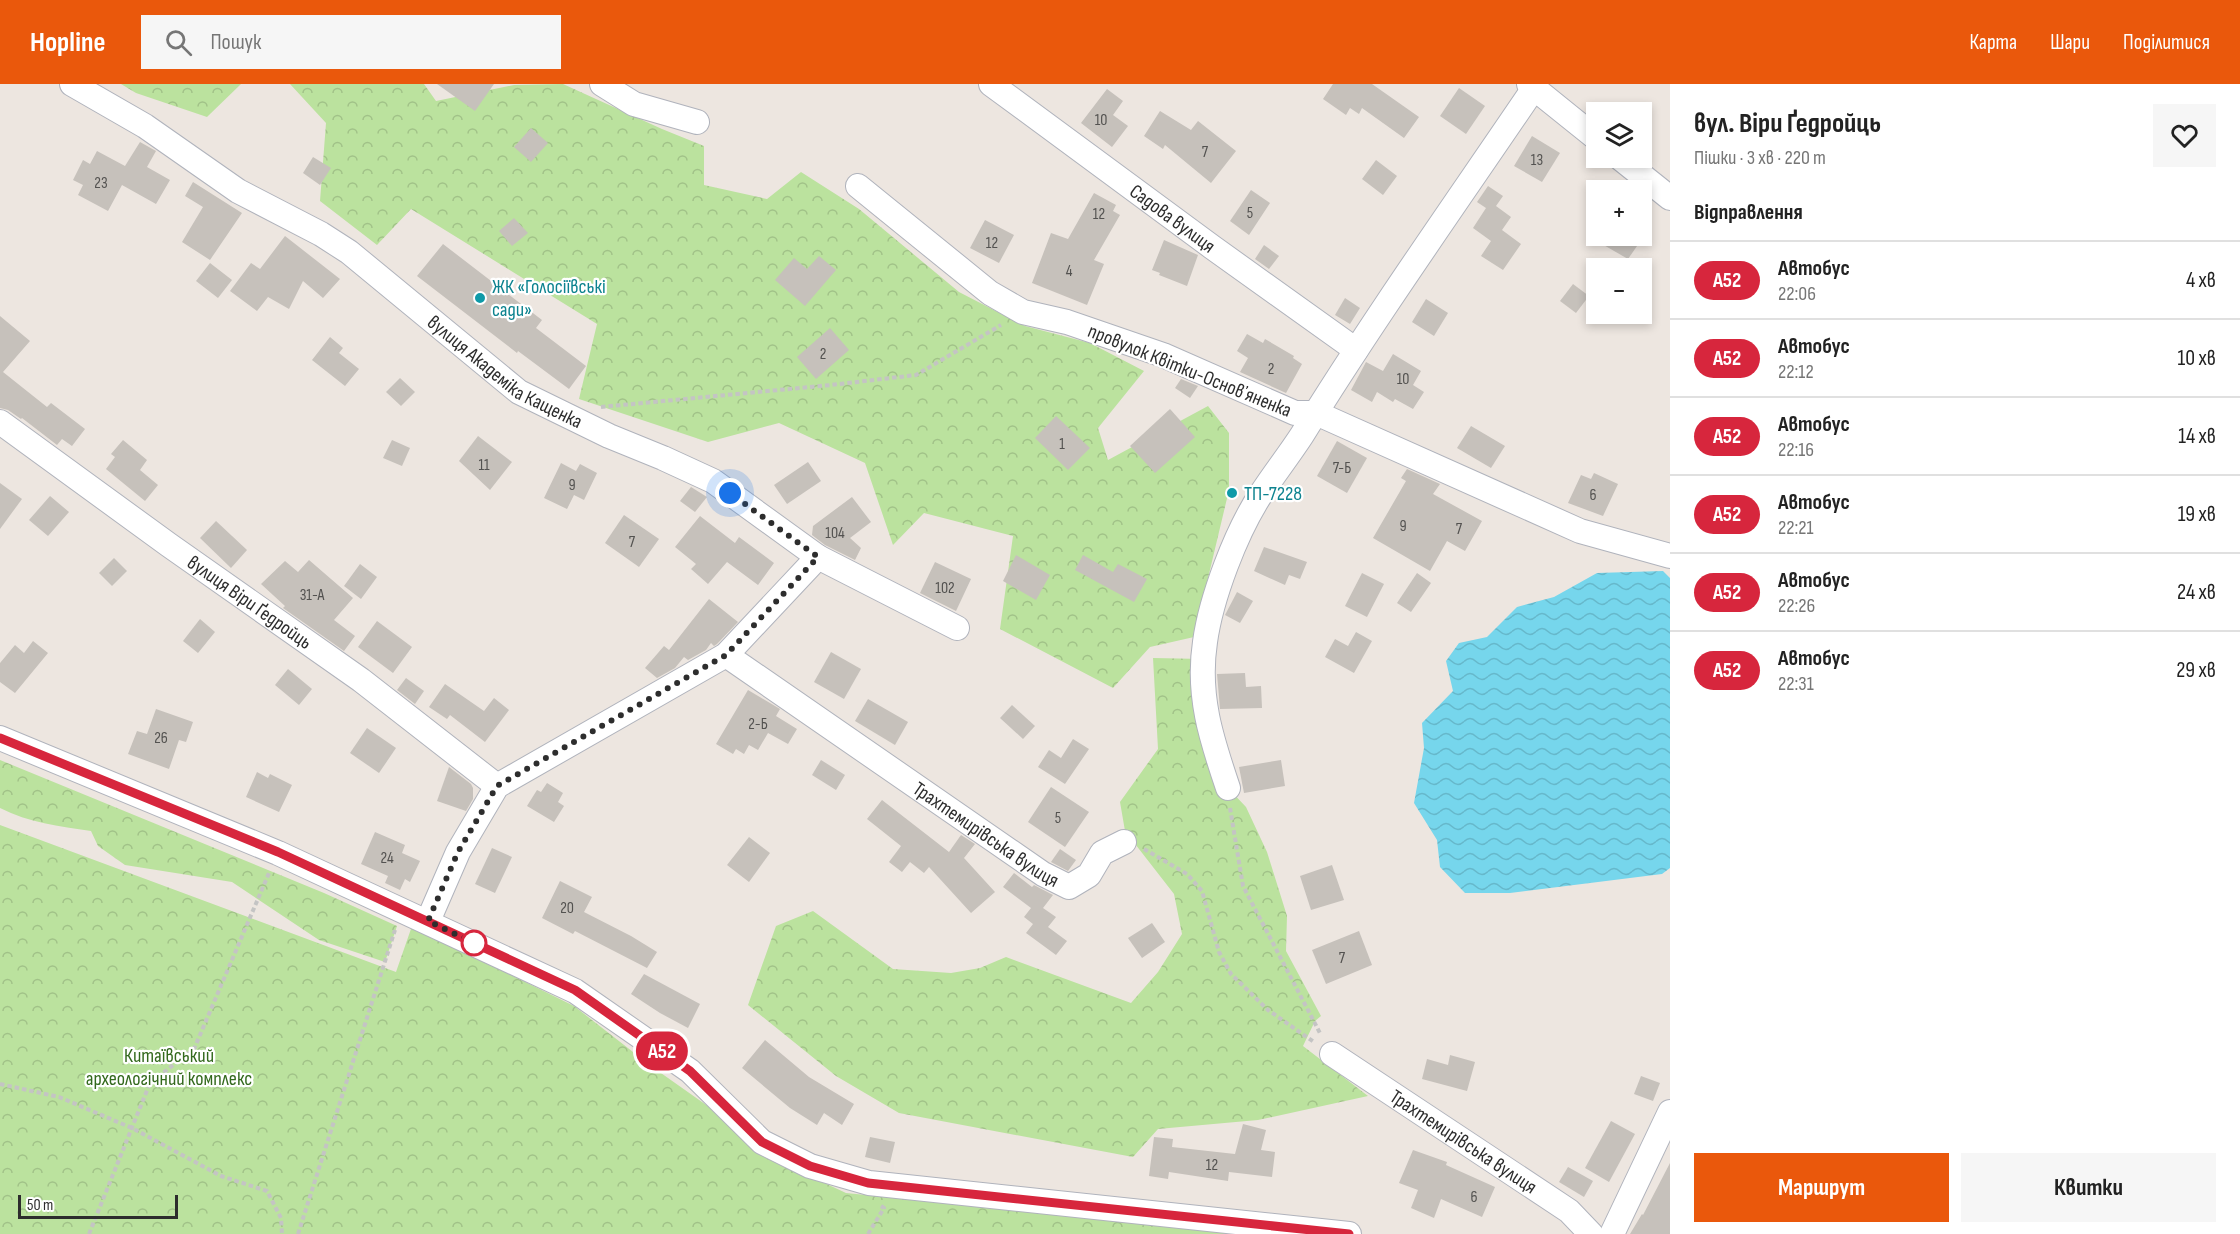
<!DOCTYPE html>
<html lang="uk">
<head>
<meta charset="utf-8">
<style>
	body { margin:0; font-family:"Sofia Sans Condensed",sans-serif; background:#f6f6f6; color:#222; height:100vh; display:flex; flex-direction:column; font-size:22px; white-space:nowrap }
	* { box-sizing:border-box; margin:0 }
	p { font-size:20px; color:#767676 }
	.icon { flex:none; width:33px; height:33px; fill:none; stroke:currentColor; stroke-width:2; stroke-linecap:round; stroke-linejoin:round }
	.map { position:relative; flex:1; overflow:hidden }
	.sheet { display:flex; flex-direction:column; background:#fff; width:570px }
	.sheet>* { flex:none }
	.badge { padding:0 12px; border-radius:20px; font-size:21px; line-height:39px }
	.fabs { position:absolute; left:1586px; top:18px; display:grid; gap:12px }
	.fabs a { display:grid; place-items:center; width:66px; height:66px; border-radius:0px; background:#fff; box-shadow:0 3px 9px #0003; font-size:30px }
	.scale { position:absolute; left:18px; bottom:15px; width:160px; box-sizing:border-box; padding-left:6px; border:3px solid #2d2d2d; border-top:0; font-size:16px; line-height:21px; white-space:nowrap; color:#2d2d2d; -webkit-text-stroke:4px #fff; paint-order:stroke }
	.you { position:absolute; width:30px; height:30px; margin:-15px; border:4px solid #fff; border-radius:50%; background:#1a73e8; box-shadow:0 0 0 9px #1a73e833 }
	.map>.badge { position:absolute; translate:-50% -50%; box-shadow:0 0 0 3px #fff }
	h2 { padding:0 24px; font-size:22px; line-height:54px }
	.round { display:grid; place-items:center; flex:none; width:63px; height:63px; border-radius:0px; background:#f6f6f6 }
	.head { display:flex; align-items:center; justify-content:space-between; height:102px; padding:0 24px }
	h1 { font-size:28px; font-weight:700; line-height:45px }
	.cta { display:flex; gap:12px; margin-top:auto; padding:12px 24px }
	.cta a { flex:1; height:69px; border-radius:0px; background:#ea580c; color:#fff; font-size:24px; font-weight:700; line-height:69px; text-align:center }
	.cta a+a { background:#f6f6f6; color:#222 }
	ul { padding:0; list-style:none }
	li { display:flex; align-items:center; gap:18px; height:78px; padding:0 24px; border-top:2px solid #e0e0e0 }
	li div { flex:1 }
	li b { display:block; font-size:22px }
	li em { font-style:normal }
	li .badge { min-width:66px; font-weight:700; text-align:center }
	header { display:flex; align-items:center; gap:36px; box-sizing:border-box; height:84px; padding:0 30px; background:#ea580c; color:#fff }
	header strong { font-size:28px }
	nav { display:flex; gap:33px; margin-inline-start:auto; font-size:21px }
	.search { width:420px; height:54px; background:#f6f6f6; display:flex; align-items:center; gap:15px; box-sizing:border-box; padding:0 21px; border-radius:0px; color:#767676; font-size:22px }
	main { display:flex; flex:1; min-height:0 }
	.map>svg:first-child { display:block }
	.forest { fill:url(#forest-crowns) }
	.water { fill:url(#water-waves) }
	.building { fill:#c6c1bb }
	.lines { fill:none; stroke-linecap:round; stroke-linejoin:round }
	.street-casing { stroke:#b0b3bc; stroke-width:26 }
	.path { stroke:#c4c4c4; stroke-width:4; stroke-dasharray:4.5 3; stroke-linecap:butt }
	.street { stroke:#fff; stroke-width:24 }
	.line-casing { stroke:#fff; stroke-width:14 }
	.line { stroke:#d7263d; stroke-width:9 }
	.walk { stroke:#2d2d2d; stroke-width:6; stroke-dasharray:0 10.8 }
	.culture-dot { fill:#0f9aa8; stroke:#fff; stroke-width:2 }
	.stop-dot { fill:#fff; stroke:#d7263d; stroke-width:3 }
	.labels { text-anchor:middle; stroke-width:4.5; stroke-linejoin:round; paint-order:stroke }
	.number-label { font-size:16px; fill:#535250 }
	.street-label { font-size:20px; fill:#2d2d2d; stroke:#fff }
	.culture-label { font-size:20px; fill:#0d838f; stroke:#fff; text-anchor:start }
	.park-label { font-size:20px; fill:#33691d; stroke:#fff }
</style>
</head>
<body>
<header>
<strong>Hopline</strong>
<div class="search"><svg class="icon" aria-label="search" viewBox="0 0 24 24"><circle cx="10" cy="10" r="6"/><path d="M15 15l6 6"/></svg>Пошук</div>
<nav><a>Карта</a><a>Шари</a><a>Поділитися</a></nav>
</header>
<main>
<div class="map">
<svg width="1670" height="1150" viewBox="0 0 1670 1150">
	<defs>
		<pattern id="forest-crowns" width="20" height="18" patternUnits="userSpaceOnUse" patternTransform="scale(1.5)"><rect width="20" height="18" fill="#bbe29e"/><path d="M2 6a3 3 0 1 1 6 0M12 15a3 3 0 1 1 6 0" fill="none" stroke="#a1c288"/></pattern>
		<pattern id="water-waves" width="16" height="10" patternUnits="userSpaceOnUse" patternTransform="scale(1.5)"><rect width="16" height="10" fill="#76d6ec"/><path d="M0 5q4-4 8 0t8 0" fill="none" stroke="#66b8cb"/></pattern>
	</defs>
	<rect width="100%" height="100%" fill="#ede6e0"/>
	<!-- forest -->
	<g class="forest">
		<polygon points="121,0 241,0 207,33 136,9"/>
		<polygon points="290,0 424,0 436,17 514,1 563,0 662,45 704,62 704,101 767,115 801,88 859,125 959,208 1025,242 1090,259 1144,287 1098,344 1108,376 1208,322 1229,349 1229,406 1194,553 1150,563 1113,604 1000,545 1013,452 924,429 893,461 865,379 779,339 708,358 579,315 597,240 411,125 377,161 320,117 326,39"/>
		<polygon points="1153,574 1204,575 1228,704 1246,723 1267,768 1287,832 1286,867 1321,932 1315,937 1303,962 1368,1012 1258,1036 1158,1045 1133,1073 899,1029 836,992 748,921 776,842 813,827 893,885 951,889 980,884 1006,873 1131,919 1158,888 1182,850 1174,810 1125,747 1120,718 1158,665"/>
		<path d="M0 676 324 809 397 842 385 878 319 856 232 798 125 781 98 762 91 747C59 742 29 739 0 724Z"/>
		<polygon points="0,741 396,888 412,842 574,922 651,982 801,1088 846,1109 1254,1150 0,1150"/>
	</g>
	<!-- water -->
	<polygon class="water" points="1663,487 1670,494 1670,784 1662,790 1510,809 1465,809 1440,783 1437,756 1414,719 1424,664 1422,639 1453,607 1446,577 1459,559 1487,553 1517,523 1554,513 1597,489"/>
	<!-- building -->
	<g class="building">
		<polygon points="437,0 494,0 475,27"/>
		<polygon points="1333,0 1372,0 1419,33 1404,54 1362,24 1359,30 1350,24 1346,31 1323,15"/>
		<polygon points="1459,4 1485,22 1466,50 1440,32"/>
		<polygon points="1107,5 1123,17 1113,31 1128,42 1112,63 1081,39"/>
		<polygon points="1160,27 1191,46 1198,37 1236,67 1211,99 1165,61 1163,65 1144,52"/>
		<polygon points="531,44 548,59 531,78 514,63"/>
		<polygon points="1532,52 1560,69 1542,98 1514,82"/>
		<polygon points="140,58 156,67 147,83 170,96 156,120 122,101 108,127 78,111 83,101 73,96 83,76 90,80 97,67 125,82"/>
		<polygon points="313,73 331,84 320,101 303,89"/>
		<polygon points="1376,76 1397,92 1383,111 1362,95"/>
		<polygon points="193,98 242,129 210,176 182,158 203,123 185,112"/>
		<polygon points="1488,102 1503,112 1496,122 1511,133 1502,146 1521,160 1503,186 1481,172 1491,157 1473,144 1486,124 1477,118"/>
		<polygon points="1251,106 1270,119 1249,151 1230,137"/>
		<polygon points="1094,109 1116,121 1113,127 1120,131 1094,176 1104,180 1087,221 1032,199 1051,149 1068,155"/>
		<polygon points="514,134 528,149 512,162 499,147"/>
		<polygon points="985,136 1014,151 999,179 970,164"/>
		<polygon points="285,152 340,195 323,214 303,197 289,225 268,213 257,227 230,207 251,179 260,185"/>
		<polygon points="1588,152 1644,152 1628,175"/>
		<polygon points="1164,156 1198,171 1187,202 1159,191 1160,189 1152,186"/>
		<polygon points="443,160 542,236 536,244 586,282 569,305 518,267 517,269 417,192"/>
		<polygon points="1264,161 1279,172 1269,185 1255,175"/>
		<polygon points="819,172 836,186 805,222 775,196 794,174 807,185"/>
		<polygon points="210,179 232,196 218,214 196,197"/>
		<polygon points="1573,200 1589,212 1576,229 1560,217"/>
		<polygon points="1345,214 1360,224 1350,240 1335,231"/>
		<polygon points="1426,215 1448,229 1434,252 1412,238"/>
		<polygon points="0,232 30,257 3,288 47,323 51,319 85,345 72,362 62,355 57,361 22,334 21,335 8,326 0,324"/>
		<polygon points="830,244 849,266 816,295 797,273"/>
		<polygon points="1247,250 1263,259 1265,255 1294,272 1293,274 1302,280 1286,309 1240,288 1248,274 1237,267"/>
		<polygon points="330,253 343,264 339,269 359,285 345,302 312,276"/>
		<polygon points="1393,270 1421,287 1413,301 1424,308 1413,325 1395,315 1393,318 1377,308 1372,318 1351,306 1366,278 1383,287"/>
		<polygon points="400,294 415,308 401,322 386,308"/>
		<polygon points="1181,295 1198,302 1190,314 1175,304"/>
		<polygon points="1170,325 1195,353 1155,389 1130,362"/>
		<polygon points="1056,332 1090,364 1068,386 1035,354"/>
		<polygon points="1471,342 1505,362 1491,384 1457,364"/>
		<polygon points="478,352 512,378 490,406 459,377"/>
		<polygon points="123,356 147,376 140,386 158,401 145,417 106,385 115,373 111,370"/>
		<polygon points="392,356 410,364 402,382 383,374"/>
		<polygon points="1337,357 1367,374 1347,409 1317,392"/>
		<polygon points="808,378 821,397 787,420 774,401"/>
		<polygon points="561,379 576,387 580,380 597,389 584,416 574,411 567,425 544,414"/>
		<polygon points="1407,385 1440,400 1433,410 1482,437 1465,467 1447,457 1430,487 1373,454 1406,397 1401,394"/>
		<polygon points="1594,389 1618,400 1603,432 1568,419 1581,391 1591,395"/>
		<polygon points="0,399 22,415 0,445"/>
		<polygon points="691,403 707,413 695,428 680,417"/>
		<polygon points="50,412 69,428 48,452 29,436"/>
		<polygon points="852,413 871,438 850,454 861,464 855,476 825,461 812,451 813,442"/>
		<polygon points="624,431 659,455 639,483 605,459"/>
		<polygon points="700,432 735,459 739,453 774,479 758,501 727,478 708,500 691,485 696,480 675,463"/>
		<polygon points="216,437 247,466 231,484 200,454"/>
		<polygon points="1264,463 1307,478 1300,495 1289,491 1285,501 1254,487"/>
		<polygon points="1016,471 1050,491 1036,516 1003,497"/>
		<polygon points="1083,471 1113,488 1118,480 1147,495 1134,518 1075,486"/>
		<polygon points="114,474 127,487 112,502 99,489"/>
		<polygon points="309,476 353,514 334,536 355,552 344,567 283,524 285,522 261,500 285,477 298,488"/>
		<polygon points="935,478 971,495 956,527 920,509"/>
		<polygon points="360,480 377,493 361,515 344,502"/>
		<polygon points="1362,489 1384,500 1367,533 1345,522"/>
		<polygon points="1417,489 1431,499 1411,528 1397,519"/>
		<polygon points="1237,508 1253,517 1240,539 1225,531"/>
		<polygon points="709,515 738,538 717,560 714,562 711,559 706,566 688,576 684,573 675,584 657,594 645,584 664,562 669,566"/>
		<polygon points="200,535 215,548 198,569 183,557"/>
		<polygon points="377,537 412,563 393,589 358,563"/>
		<polygon points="1356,548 1372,557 1354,589 1325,573 1335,555 1348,562"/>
		<polygon points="33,557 48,569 15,609 0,598 0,579 15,561 24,569"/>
		<polygon points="831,568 861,585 844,615 814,598"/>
		<polygon points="288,585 312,605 299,621 275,601"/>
		<polygon points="1245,589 1246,603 1261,602 1262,624 1220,625 1217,590"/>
		<polygon points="406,594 424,607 415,620 397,606"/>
		<polygon points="445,600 484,627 494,614 509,626 485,658 450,631 447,635 429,623"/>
		<polygon points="748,606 780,625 776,632 797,645 788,660 768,649 758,666 749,661 744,670 736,665 733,670 716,660"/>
		<polygon points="868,615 908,638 895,661 855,637"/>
		<polygon points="1012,621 1035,642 1023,655 1000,634"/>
		<polygon points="156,625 193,638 186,658 179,656 169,685 128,670 137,647 147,650"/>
		<polygon points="367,644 396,664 379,689 350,669"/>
		<polygon points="1073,655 1089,665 1065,700 1038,683 1049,666 1061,674"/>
		<polygon points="821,676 845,691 836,706 812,691"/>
		<polygon points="1281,676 1285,702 1244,709 1239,683"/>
		<polygon points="449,683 471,700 473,704 473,715 466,727 437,717"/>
		<polygon points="257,688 268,694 270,690 292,701 279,728 246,713"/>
		<polygon points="547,699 563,709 558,718 564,722 554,738 527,722 537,706 541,708"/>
		<polygon points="1051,703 1089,728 1065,763 1028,738"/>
		<polygon points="882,716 949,768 961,751 975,760 964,774 995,808 971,829 929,783 924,789 910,778 902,788 889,778 901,762 867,735"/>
		<polygon points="375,748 405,761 402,769 420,777 410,798 405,795 400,806 385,799 388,792 361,780"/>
		<polygon points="749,753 770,769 749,798 727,781"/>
		<polygon points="492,764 512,773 495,809 475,800"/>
		<polygon points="1060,765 1076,776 1068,787 1051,778"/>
		<polygon points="1332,781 1344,816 1311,826 1300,792"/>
		<polygon points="1014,789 1032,803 1034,801 1053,811 1043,824 1056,833 1048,843 1067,857 1056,871 1026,849 1033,840 1024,833 1031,824 1003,803"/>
		<polygon points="560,797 592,813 584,828 631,852 657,868 647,884 575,847 573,850 542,834"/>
		<polygon points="1152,839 1165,858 1142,874 1128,854"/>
		<polygon points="1359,847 1372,881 1326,900 1312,866"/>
		<polygon points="644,890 700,920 688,944 660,929 631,910"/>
		<polygon points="765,956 809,993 854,1020 842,1041 824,1029 817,1041 790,1024 742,984"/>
		<polygon points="1450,971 1475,978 1467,1007 1422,995 1427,975 1448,981"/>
		<polygon points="1641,992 1660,999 1653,1017 1634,1010"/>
		<polygon points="1611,1037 1635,1050 1609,1098 1585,1084"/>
		<polygon points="1243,1040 1266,1046 1261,1066 1275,1068 1272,1093 1229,1088 1228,1097 1169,1088 1168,1095 1149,1092 1154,1053 1173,1055 1172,1063 1235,1070"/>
		<polygon points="870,1053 895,1058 890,1079 865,1073"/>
		<polygon points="1413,1066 1447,1078 1446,1081 1495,1103 1482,1133 1441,1115 1434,1134 1411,1124 1418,1106 1399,1099"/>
		<polygon points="1670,1079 1670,1150 1630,1150 1642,1130 1643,1131"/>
		<polygon points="1568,1083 1593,1097 1584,1113 1559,1098"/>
	</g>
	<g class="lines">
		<defs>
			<g id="street">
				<path id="s1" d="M72 0 145 42 238 107 321 150 349 168 519 308 609 352 663 374 713 397 818 473 957 544"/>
				<polyline points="602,0 634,20 697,38"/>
				<path id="s2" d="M991 0 1212 163 1356 266"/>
				<polyline points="1529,0 1596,54"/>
				<polyline points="1620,74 1670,114"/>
				<polyline points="858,102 990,209 1023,228 1067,238 1163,271 1295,329 1316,329 1580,447 1670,472"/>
				<path id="s3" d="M0 338 169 461 361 596 497 702"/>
				<path id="s4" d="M726 571 1043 790 1069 803 1089 791 1102 769 1124 758"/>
				<polyline points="0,654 278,769 575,907 690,987 762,1058 810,1082 869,1099 1349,1150"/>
				<path d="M1228 704C1211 654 1197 611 1205 558 1211 514 1236 448 1261 410 1274 390 1289 371 1302 351 1375 233 1456 119 1534 4"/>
				<polyline points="428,837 458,768 497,702 726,571 818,473"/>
				<path id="s5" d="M1332 970 1569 1127 1591 1150"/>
				<polyline points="1612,1150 1670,1028"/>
			</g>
		</defs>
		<!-- street casing -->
		<use href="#street" class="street-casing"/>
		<!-- path -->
		<g class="path">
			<polyline points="601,323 831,301 916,291 1001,241"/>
			<polyline points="1230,724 1243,802 1321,951"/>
			<polyline points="1144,765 1187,790 1202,807 1219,868 1231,890 1268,926 1314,958"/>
			<polyline points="0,1000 59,1013 132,1044 221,1092 267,1107 281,1134 282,1150"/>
			<polyline points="89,1150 150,999 194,965 269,789"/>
			<polyline points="298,1150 395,846"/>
			<polyline points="868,1150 884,1124 881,1122"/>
		</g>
		<!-- street -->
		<use href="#street" class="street"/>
	</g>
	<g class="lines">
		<defs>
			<polyline id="line" points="0,654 278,768 575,906 690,987 762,1058 810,1082 868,1099 1349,1150"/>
		</defs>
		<!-- line casing -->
		<use href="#line" class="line-casing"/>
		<!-- line -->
		<use href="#line" class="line"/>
		<!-- walk -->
		<polyline class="walk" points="474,859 428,837 458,768 497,702 726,571 818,473 730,409"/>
	</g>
	<!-- markers -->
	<g class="culture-dot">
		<circle cx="480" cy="214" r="6"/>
		<circle cx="1232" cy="409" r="6"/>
	</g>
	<circle class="stop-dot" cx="474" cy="859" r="12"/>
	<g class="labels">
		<!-- number labels -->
		<g class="number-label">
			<text x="1101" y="41">10</text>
			<text x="1205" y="73">7</text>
			<text x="1537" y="81">13</text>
			<text x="101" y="104">23</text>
			<text x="1250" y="134">5</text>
			<text x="1099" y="135">12</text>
			<text x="992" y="164">12</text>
			<text x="1069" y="192">4</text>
			<text x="823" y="275">2</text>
			<text x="1271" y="290">2</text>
			<text x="1403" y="300">10</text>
			<text x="1062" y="365">1</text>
			<text x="484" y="386">11</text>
			<text x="1342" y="389">7-Б</text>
			<text x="572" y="406">9</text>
			<text x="1593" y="416">6</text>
			<text x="1403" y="447">9</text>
			<text x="1459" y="450">7</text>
			<text x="835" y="454">104</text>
			<text x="632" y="463">7</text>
			<text x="945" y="509">102</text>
			<text x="312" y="516">31-А</text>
			<text x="758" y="645">2-Б</text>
			<text x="161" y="659">26</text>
			<text x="1058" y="739">5</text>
			<text x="387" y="779">24</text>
			<text x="567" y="829">20</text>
			<text x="1342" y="879">7</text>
			<text x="1212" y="1086">12</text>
			<text x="1474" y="1118">6</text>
		</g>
		<!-- street labels -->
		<g class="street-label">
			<text dy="7" stroke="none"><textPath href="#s2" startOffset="226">Садова вулиця</textPath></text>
			<text dy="7" stroke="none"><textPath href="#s1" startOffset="522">вулиця Академіка Кащенка</textPath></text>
			<text transform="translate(1190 286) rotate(22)" y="7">провулок Квітки-Основʼяненка</text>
			<text dy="7" stroke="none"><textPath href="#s3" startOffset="308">вулиця Віри Ґедройць</textPath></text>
			<text dy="7" stroke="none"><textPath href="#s4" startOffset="316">Трахтемирівська вулиця</textPath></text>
			<text dy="7" stroke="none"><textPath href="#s5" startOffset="158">Трахтемирівська вулиця</textPath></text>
		</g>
		<!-- culture labels -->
		<g class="culture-label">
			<text x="492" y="209">ЖК «Голосіївські<tspan x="492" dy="23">сади»</tspan></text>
			<text x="1244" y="416">ТП-7228</text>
		</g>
		<!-- park labels -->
		<g class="park-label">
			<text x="169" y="978">Китаївський<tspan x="169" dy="23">археологічний комплекс</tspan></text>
		</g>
	</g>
</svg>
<div class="fabs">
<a><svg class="icon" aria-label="layers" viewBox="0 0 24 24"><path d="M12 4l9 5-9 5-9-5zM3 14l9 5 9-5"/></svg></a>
<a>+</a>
<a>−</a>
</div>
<div class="scale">50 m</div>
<div class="you" style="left:730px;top:409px"></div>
<b class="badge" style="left:662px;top:967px;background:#d7263d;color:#fff">А52</b>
</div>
<section class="sheet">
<div class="head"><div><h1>вул. Віри Ґедройць</h1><p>Пішки · 3 хв · 220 m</p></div><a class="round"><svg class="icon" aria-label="heart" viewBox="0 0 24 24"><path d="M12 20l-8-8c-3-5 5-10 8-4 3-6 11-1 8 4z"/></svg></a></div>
<h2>Відправлення</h2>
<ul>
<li><span class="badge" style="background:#d7263d;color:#fff">А52</span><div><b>Автобус</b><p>22:06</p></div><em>4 хв</em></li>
<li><span class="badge" style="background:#d7263d;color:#fff">А52</span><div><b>Автобус</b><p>22:12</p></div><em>10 хв</em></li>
<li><span class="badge" style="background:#d7263d;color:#fff">А52</span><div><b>Автобус</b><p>22:16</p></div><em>14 хв</em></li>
<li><span class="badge" style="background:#d7263d;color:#fff">А52</span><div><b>Автобус</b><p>22:21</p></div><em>19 хв</em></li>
<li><span class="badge" style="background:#d7263d;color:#fff">А52</span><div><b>Автобус</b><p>22:26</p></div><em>24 хв</em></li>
<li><span class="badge" style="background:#d7263d;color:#fff">А52</span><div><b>Автобус</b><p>22:31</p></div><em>29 хв</em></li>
</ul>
<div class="cta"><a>Маршрут</a><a>Квитки</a></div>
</section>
</main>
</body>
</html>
